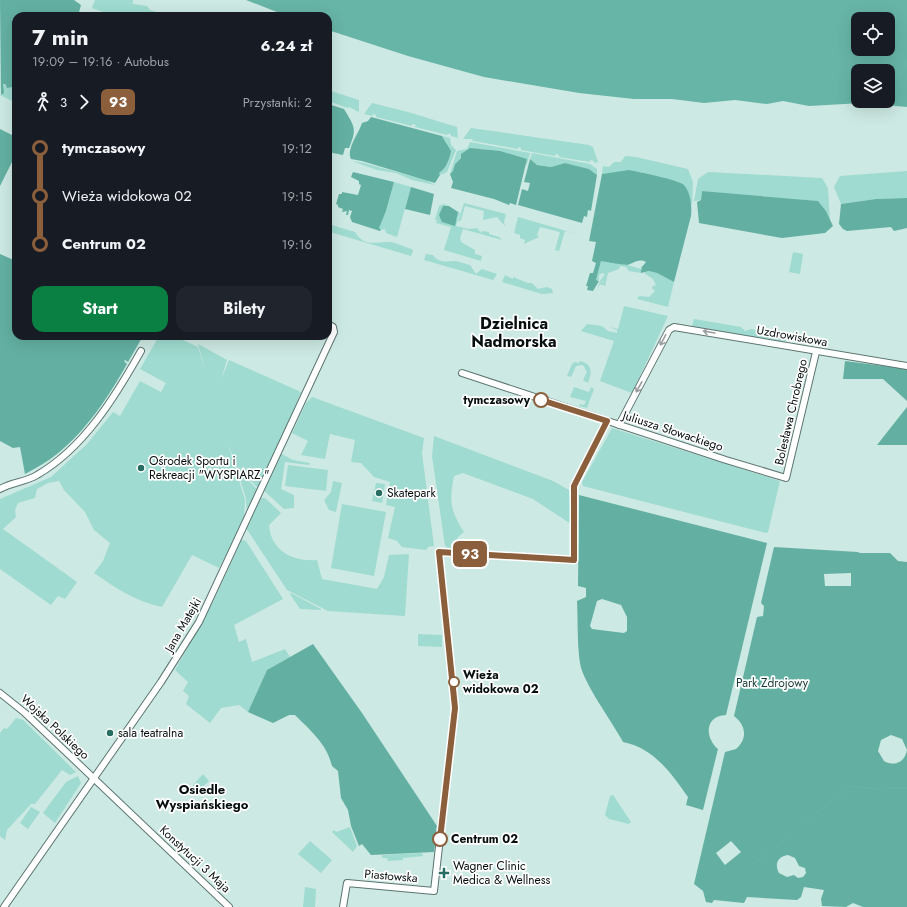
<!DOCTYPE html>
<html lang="pl">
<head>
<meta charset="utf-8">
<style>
	body { margin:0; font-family:Jost,sans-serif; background:#20242c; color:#f1f3f6; height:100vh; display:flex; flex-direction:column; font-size:15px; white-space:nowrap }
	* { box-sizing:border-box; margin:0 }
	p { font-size:13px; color:#9ea1a6 }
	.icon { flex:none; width:22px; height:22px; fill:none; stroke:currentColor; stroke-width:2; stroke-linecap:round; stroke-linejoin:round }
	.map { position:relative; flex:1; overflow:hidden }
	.side { position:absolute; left:12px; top:12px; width:320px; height:328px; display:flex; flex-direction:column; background:#171b24; border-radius:12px; box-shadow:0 4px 16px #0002 }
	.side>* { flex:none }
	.badge { padding:0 8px; border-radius:6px; font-size:14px; line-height:26px }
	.controls { position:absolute; left:851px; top:12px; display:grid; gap:8px }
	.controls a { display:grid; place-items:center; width:44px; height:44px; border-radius:8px; background:#171b24; box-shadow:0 4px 16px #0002; font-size:20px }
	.map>.badge { position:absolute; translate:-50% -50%; box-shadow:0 0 0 2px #fff }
	.legs { display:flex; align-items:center; gap:6px; height:44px; padding:0 20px; font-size:13px }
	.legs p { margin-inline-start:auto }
	.head { display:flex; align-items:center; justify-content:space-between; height:68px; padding:0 20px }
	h1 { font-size:22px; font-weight:700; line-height:30px }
	.primary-button { display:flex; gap:8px; margin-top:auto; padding:8px 20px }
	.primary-button a { flex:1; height:46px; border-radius:12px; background:#0b8043; color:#fff; font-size:16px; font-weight:700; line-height:46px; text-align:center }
	.primary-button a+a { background:#20242c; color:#f1f3f6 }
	ul { padding:0 20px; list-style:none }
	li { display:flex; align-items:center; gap:14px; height:48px; font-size:15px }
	li i { display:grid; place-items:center; width:6px; height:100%; margin:0 5px; background:currentColor }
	li i::after { content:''; width:10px; height:10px; margin:-5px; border:3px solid; border-radius:50%; background:#171b24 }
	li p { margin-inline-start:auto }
	li:first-child i { background:linear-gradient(#0000 50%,currentColor 0) }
	li:last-child i { background:linear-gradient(currentColor 50%,#0000 0) }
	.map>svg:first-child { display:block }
	.green { fill:#9fdbd0 }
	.forest { fill:#63b0a2; fill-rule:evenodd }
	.water { fill:#67b5a7; fill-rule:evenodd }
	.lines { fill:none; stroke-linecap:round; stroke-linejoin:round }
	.stream { stroke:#67b5a7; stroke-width:1 }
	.tertiary-casing { stroke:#5c7570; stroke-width:8 }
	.tertiary { stroke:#fff; stroke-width:6 }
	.oneway { stroke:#9b9f9f }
	.line-1-casing { stroke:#fff; stroke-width:9 }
	.line-1 { stroke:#8b5e3c; stroke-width:6 }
	.stop-1-dot { fill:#fff; stroke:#8b5e3c; stroke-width:2 }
	.poi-dot { fill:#266d62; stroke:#fff; stroke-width:1.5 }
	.labels { text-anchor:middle; stroke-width:3.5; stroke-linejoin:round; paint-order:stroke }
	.street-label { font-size:12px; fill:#060f0e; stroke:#fff }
	.stop-label { font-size:12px; font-weight:bold; fill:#060f0e; stroke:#fff; text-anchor:start }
	.poi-label { font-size:12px; fill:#060f0e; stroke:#fff; text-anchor:start }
	.park-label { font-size:12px; fill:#143933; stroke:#fff }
	.neighbourhood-label { font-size:13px; font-weight:bold; fill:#060f0e; stroke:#fff }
	.district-label { font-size:16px; font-weight:bold; fill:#060f0e; stroke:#fff }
</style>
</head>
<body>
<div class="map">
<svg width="907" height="907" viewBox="0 0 907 907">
	<rect width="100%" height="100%" fill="#cde9e3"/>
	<!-- green -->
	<g class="green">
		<polygon points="95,0 133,0 133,4 147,6 150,10 169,16 114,16 92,8"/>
		<polygon points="13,79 16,81 16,103 0,95 3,94 3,84 4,84 7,88"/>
		<polygon points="328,90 359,100 359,112 349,107 348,108 328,101"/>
		<polygon points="372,103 408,112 457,127 458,138 451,136 451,134 448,134 447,135 415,127 416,125 412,124 412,126 376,117 376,115 373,114 372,116 364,114"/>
		<polygon points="471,128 589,145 593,147 598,162 594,163 594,161 590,160 590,162 559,157 559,155 556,154 555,156 521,150 521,148 518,147 518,149 473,141 472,139 463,139"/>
		<path d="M442 136 450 138 451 145 456 150 447 172 440 175 439 173C453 166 451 146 442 136Z"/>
		<polygon points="470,142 530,153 526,167 526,159 484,149 469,149 455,164 453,171 450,174 457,151 467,149"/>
		<polygon points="532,153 590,164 597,169 597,175 589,169 565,163 551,167 537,165 530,159"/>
		<path d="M625 156 636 157 688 169 693 182 692 205C690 197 684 195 678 190 651 169 634 170 602 174L603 166 609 167 614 162H621Z"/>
		<polygon points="352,161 364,163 426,180 435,185 412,180 396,173 377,170"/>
		<polygon points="907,171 907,198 876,199 841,204 834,187 840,176"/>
		<polygon points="708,172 822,178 828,188 830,220 826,211 817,201 702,191 701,200 694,201 698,179"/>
		<polygon points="394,182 411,187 397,237 386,233 385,229 379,230 378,228 386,211"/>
		<polygon points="464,203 506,214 504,222 505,226 497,217 483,220 484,211 465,206 461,220 458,222"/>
		<polygon points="444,204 449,206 447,207 456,221 457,211 460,213 456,226 469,229 477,228 481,233 482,231 489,232 489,234 499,237 502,240 463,229 460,238 461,242 475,250 475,254 482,256 481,261 444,250 451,227 436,223 437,220 435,220 439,206"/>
		<polygon points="518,217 577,234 565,231 559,251 555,250 560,232 540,227 537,235 539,237 524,244 525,240 520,238 520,235 514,233"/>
		<path d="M332 225 355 232C364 247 374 242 390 242 397 243 405 247 412 249L413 251 411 256 330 232V226Z"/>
		<polygon points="793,252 803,254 800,274 789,272"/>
		<path d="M426 254 433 255C439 264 448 261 454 261 459 261 465 264 470 265L476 274 482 269 497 274 493 280 424 260Z"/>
		<polygon points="601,261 620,263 641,269 641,273 629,271 626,267 620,266 619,269 608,273 605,286 600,284 597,290 600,281 603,283 606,274 599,270 606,274 603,282 600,281 605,274 602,273 599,275 599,280 596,280"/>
		<polygon points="649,271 657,273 674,282 668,307 637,299 639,296 649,297 655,291 652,288 653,286 656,285 653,279 644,273"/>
		<polygon points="505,275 513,279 513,277 528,283 532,283 538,289 547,287 552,289 553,293 542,294 502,282"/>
		<polygon points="624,306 668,316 632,393 600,381 614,341 581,331 587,324 602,326 608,331 617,333 617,330 609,327 618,329"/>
		<polygon points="694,319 741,327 745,331 751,329 789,336 787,341 781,342 694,327 692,325"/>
		<path d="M159 336H174L198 347 206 373 198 344 227 360 221 380 229 360 301 392 278 449 258 488 237 467 228 444 245 500 244 520 219 568 192 555 162 607C135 601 117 589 94 573L103 561 110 543 94 530 85 512 64 490 59 481 48 483 37 489 35 498 18 503 15 510 16 517 3 529 77 582 65 599 58 596 51 605 0 569V499L51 477 87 444 113 412 120 416 140 381 161 392 166 383 140 369Z"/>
		<path d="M580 361C593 364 592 373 588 383L583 380 587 372 583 365 576 366 571 377 567 376 572 364 575 362 579 363Z"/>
		<polygon points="574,387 589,392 591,387 594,389 587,408 579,406 580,404 584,405 586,401 570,397"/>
		<polygon points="312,397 424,438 422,453 434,546 428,547 426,550 402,547 397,541 388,538 395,507 386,505 390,482 374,477 361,463 351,462 355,440 330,434 325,459 301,455 308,441 292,433 306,403"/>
		<polygon points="612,428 780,481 768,532 766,533 583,486 582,482"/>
		<path d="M434 436 553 481 569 490 571 524 533 499 463 473 454 476C449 501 450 510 464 532L458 537 457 543 451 549 445 546 432 456Z"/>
		<polygon points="278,452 293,460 310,463 309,465 285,462 281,489 294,495 294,508 284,509 261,488"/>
		<polygon points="288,465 328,470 326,491 285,486"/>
		<polygon points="237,469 258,490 247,513 246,499"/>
		<polygon points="333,481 342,483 336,512 329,510 324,500 331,492"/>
		<polygon points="376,483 385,484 382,503 372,501"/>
		<path d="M257 498H265L281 513 269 525C271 551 293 562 317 560L322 579 377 589 384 577 389 555 409 554 405 616 328 611 287 590 246 528Z"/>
		<polygon points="342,504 386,512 374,576 331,568"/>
		<polygon points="243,540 246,541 283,599 234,625 239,642 246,639 252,662 285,649 290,657 267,670 248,712 239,705 221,708 210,723 186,704 189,696 183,691 188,682 175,670 214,600 241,541"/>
		<polygon points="291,593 321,609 321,610 300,609 290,594"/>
		<polygon points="418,634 442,635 442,647 418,646"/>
		<polygon points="16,718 23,720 76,772 70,775 62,770 35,804 31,804 7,830 5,840 0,836 0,733 4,728 7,729"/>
		<polygon points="203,774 209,781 194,795 189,790"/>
		<polygon points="78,776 81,783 55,823 43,813 66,782"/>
		<polygon points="613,795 631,822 629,824 609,819 605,815 610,796"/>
		<polygon points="31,807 40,812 28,829 20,823"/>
		<polygon points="350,827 357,846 353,852 332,832 334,830 336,832"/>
		<polygon points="310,841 332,860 321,873 298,854"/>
		<polygon points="422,853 423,856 403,858 403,860 388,861 387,858 382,858 382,855"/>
		<polygon points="305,887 316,889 315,907 303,907"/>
	</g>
	<!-- forest -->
	<g class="forest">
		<polygon points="0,0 74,0 81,5 78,16 16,16 16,81 12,80 12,87 7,88 5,84 3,84 4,93 1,95"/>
		<path d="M328 104 344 109C355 127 357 129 349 148H345L343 155 328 152Z"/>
		<path d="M371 117 442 136 451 151C449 160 447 168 439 173L440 175 435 183 362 161 351 159C346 149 359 133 362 123L368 121Z"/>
		<polygon points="0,129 16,137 16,154 0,186"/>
		<polygon points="470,148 500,151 527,159 516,205 510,203 509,205 494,199 451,188 453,182 450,174 453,171 455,164 461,158 461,154"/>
		<polygon points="530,159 537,165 551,167 565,163 589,169 597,175 591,211 588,210 587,217 584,216 582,223 518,205 522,189 528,191 530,183 524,182"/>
		<path d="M629 170C639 172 679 180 684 185 691 193 692 207 691 216L674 282 657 273 649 271 641 273V269L643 270 641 268 646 262C639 258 634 263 627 265 626 265 605 262 601 261L596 280 599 281 593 291 587 290 588 286H586L590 273H593L596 263 592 261 596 242 589 241 602 174Z"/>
		<polygon points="353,172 394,182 386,211 379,228 381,230 380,231 352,222 350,217 352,211 349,210 348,215 346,215 347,211 342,212 343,209 338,207 338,205 336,204 339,194 342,194 342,192 358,195 361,185 359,184 359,181 351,177"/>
		<polygon points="411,187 434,194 430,215 405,209"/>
		<polygon points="702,191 818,201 826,211 833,226 825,233 782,238 699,223 697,202 701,200"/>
		<polygon points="907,198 907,228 894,231 891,227 847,231 843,229 839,224 841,204 876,199"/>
		<polygon points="443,206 449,206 458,212 455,226 442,222 439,215"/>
		<path d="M0 254 16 261V336H143L128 362 125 360 124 361 127 364C109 396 86 431 57 454 47 462 36 468 25 474L20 447 13 448 0 441Z"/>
		<polygon points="845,361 907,369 907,401 883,379 843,379"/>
		<polygon points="907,407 907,445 877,445"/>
		<path d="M579 495 767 543 726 715C704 716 705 738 718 749L703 810 686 805 688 797C671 773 654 748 623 742 612 721 583 683 580 663 577 643 578 621 577 601L586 597V588L578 586ZM602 599 621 605 627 617V631L624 633 592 629 590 626 597 601Z"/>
		<path d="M774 547 858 552 860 553H890L898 561 907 562V907H863L853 903 846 907 822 906 821 899 824 890 804 887 801 897 797 900 747 897 744 903 714 900 712 903 706 902 703 891 694 884 725 752 736 749C748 739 746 725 734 716L757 617 763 616 764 606 761 603ZM851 573V586H825L824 574ZM891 735 902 739 907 750C905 762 895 767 884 761L878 751 881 740ZM731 841 741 852 725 865 716 853ZM788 855 795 858 799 866 805 868 806 873 803 877 798 878 794 875 787 877 779 873C774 864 778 856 788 855Z"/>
		<path d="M313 644 362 713 437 826 434 852 371 855 362 844 359 846 351 826 348 810 341 798 338 771 332 766C327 744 310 730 295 715H289L273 723 248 712 267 670Z"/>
	</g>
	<!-- water -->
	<path class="water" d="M246 0H907V107L862 103 809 106 783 101 767 104 735 100 704 103 672 99H634L579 93 484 77 408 56 328 30V16H287ZM858 19H888V49H858ZM858 71H888V101H858Z"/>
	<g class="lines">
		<!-- stream -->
		<g class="stream">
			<polyline points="886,788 907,788"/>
			<polyline points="840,795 851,786 880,789"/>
			<polyline points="801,826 836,798"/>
			<polyline points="773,849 788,837"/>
			<polyline points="752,865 769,852"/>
		</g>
		<defs>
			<g id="tertiary">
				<polyline points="462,373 726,460 786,478 816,352"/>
				<polyline points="619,425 669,330 674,327 907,366"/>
				<path d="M0 489C12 482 26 482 37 475 84 448 115 397 141 351"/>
				<polyline points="0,693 25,713 229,907"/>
				<polyline points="4,907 161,682 199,622 334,332 333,327 328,324"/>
				<polyline points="343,907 347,883 434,891 443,811"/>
			</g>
		</defs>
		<!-- tertiary casing -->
		<use href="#tertiary" class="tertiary-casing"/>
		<!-- tertiary -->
		<use href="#tertiary" class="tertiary"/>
	</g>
	<!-- one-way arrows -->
	<defs><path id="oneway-shaft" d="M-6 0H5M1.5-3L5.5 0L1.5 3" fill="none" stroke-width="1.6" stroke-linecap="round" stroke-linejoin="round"/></defs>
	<g class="oneway">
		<use href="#oneway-shaft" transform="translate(709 332) rotate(-170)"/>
		<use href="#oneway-shaft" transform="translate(663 340) rotate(118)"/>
		<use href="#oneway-shaft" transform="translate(639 387) rotate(119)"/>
	</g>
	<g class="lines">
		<defs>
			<polyline id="line-1" points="440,839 455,708 439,552 574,560 574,486 607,421 541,400"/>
		</defs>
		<!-- line-1 casing -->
		<use href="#line-1" class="line-1-casing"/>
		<!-- line-1 -->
		<use href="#line-1" class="line-1"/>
	</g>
	<!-- markers -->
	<g class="stop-1-dot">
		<circle cx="541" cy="400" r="7"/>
		<circle cx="454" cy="682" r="5"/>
		<circle cx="440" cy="839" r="7"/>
	</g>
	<g class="poi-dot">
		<circle cx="141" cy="468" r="4"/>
		<circle cx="379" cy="493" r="4"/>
		<circle cx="110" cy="733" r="4"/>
		<path d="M442 867h4v4h4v4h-4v4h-4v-4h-4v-4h4z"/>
	</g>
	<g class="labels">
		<!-- street labels -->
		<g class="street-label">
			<text transform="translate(792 336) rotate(10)" y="4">Uzdrowiskowa</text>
			<text transform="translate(791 412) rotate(-77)" y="4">Bolesława Chrobrego</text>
			<text transform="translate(673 431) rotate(18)" y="4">Juliusza Słowackiego</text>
			<text transform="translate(183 625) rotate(-60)" y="4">Jana Matejki</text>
			<text transform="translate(55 727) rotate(43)" y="4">Wojska Polskiego</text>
			<text transform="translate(195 859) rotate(43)" y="4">Konstytucji 3 Maja</text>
			<text transform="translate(391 876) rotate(5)" y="4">Piastowska</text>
		</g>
		<!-- stop labels -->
		<g class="stop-label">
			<text x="530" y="404" text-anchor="end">tymczasowy</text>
			<text x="463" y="679">Wieża<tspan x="463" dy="14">widokowa 02</tspan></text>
			<text x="451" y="843">Centrum 02</text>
		</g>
		<!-- poi labels -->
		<g class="poi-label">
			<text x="149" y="465">Ośrodek Sportu i<tspan x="149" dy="14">Rekreacji "WYSPIARZ "</tspan></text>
			<text x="387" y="497">Skatepark</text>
			<text x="118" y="737">sala teatralna</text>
			<text x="453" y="870">Wagner Clinic<tspan x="453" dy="14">Medica &amp; Wellness</tspan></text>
		</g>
		<!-- park labels -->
		<g class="park-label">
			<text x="772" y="687">Park Zdrojowy</text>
		</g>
		<!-- neighbourhood labels -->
		<g class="neighbourhood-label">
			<text x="202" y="794">Osiedle<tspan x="202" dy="15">Wyspiańskiego</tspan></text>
		</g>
		<!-- district labels -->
		<g class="district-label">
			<text x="514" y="329">Dzielnica<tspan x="514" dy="18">Nadmorska</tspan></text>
		</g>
	</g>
</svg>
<div class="controls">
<a><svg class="icon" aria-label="locate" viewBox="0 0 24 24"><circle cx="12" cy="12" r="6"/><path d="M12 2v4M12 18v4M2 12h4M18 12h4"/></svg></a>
<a><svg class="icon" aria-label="layers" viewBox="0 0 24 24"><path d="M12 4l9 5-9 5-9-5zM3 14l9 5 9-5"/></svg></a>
</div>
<b class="badge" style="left:470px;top:554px;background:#8b5e3c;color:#fff">93</b>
<section class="side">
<div class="head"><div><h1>7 min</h1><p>19:09 – 19:16 · Autobus</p></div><b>6.24 zł</b></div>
<div class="legs"><svg class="icon" aria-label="walk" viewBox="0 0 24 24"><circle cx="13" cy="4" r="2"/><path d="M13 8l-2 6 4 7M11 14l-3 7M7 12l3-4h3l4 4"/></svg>3<svg class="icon" aria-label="forward" viewBox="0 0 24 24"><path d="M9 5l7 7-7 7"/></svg><b class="badge" style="background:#8b5e3c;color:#fff">93</b><p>Przystanki: 2</p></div>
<ul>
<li><i style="color:#8b5e3c"></i><b>tymczasowy</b><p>19:12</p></li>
<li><i style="color:#8b5e3c"></i><span>Wieża widokowa 02</span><p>19:15</p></li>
<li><i style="color:#8b5e3c"></i><b>Centrum 02</b><p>19:16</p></li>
</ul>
<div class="primary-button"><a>Start</a><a>Bilety</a></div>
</section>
</div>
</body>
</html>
